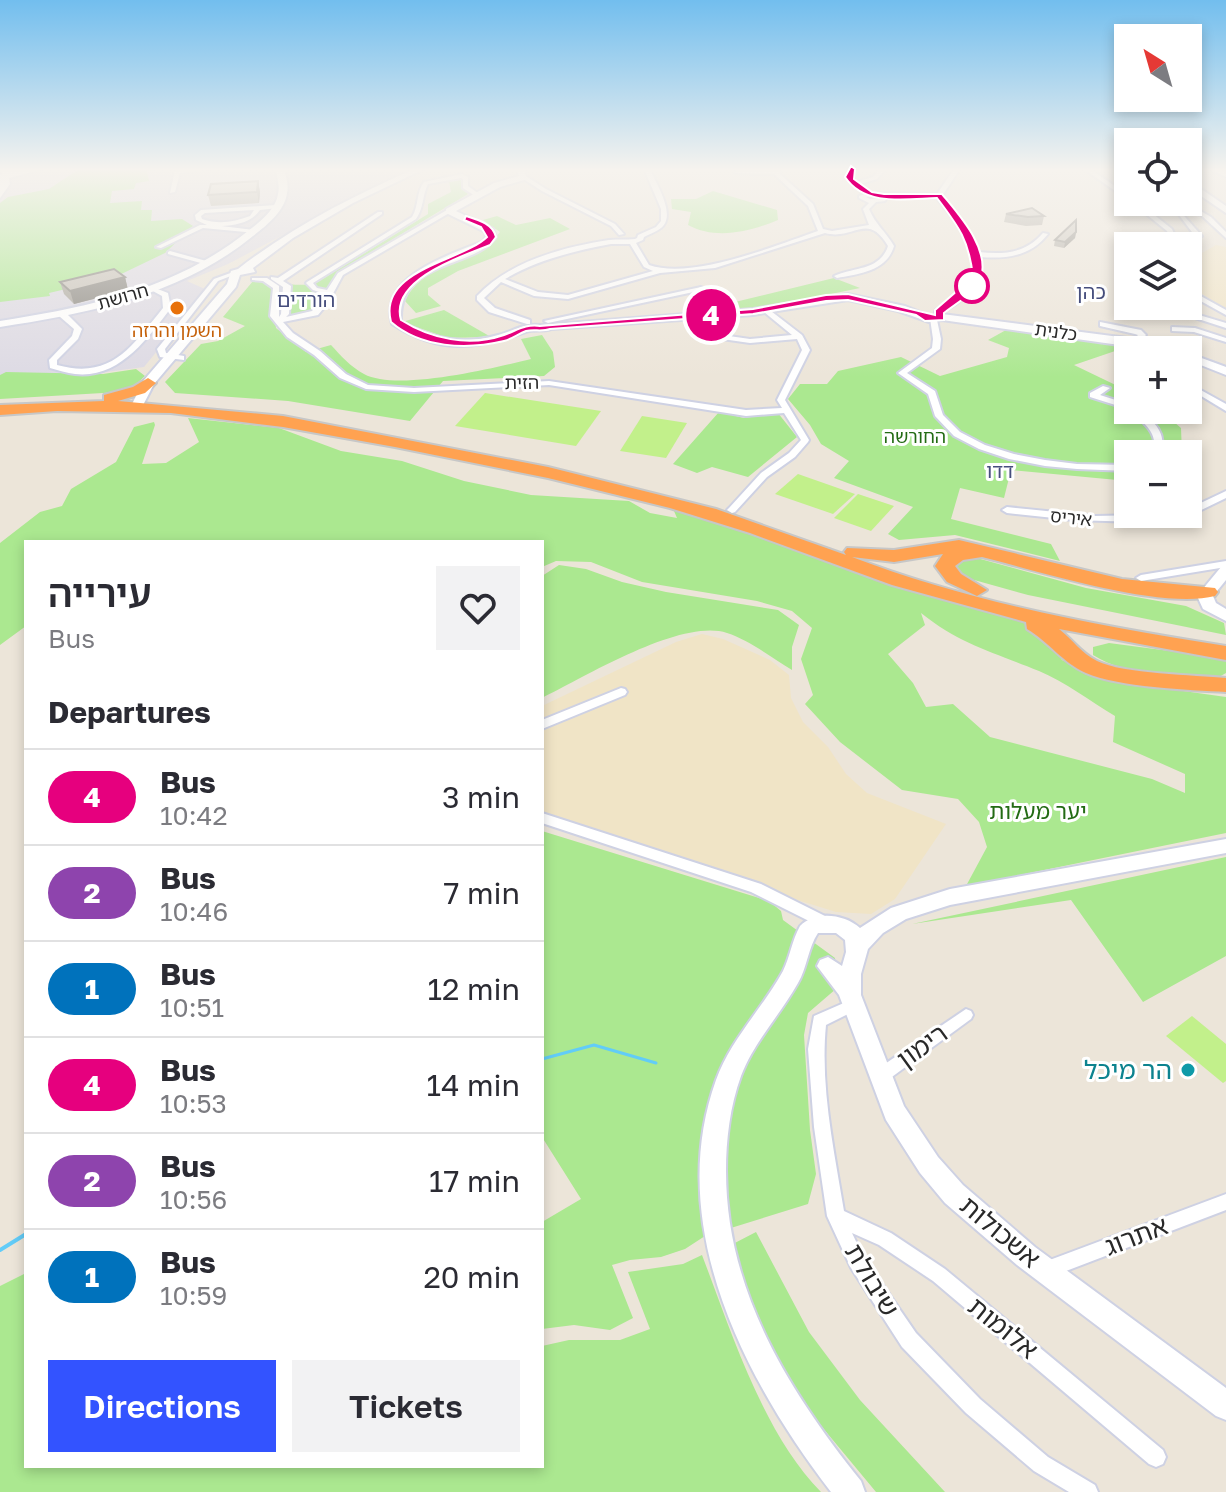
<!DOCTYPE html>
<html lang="en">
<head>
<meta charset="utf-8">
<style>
	body { margin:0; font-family:"Golos Text","Noto Sans Hebrew",sans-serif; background:#f2f2f3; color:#2b2b33; height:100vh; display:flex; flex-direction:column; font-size:30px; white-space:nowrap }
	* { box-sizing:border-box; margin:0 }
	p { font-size:26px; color:#7c7c81 }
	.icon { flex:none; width:44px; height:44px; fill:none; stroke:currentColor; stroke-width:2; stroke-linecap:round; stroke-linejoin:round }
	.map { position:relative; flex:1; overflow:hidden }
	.panel { position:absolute; left:24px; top:540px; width:520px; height:928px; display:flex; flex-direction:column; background:#fff; border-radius:0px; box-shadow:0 4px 12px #0003 }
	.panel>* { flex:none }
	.badge { padding:0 16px; border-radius:26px; font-size:28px; line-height:52px }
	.needle { width:52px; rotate:323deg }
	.tools { position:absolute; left:1114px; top:24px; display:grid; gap:16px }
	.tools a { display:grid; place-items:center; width:88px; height:88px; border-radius:0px; background:#fff; box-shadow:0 4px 12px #0003; font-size:40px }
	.map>.badge { position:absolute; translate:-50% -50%; box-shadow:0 0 0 4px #fff }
	h2 { padding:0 24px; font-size:30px; line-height:72px }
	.round { display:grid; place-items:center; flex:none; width:84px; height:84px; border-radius:0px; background:#f2f2f3 }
	.headline { display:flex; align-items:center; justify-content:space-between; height:136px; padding:0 24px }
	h1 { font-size:38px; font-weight:600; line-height:60px }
	.cta { display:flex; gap:16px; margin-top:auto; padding:16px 24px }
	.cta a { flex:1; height:92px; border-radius:0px; background:#3353ff; color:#fff; font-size:32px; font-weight:600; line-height:92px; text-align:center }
	.cta a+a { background:#f2f2f3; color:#2b2b33 }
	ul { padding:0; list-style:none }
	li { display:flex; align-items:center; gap:24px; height:96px; padding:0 24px; border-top:2px solid #e1e1e2 }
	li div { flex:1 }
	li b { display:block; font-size:30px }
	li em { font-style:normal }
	li .badge { min-width:88px; font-weight:700; text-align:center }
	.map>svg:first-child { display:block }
	.industrial { fill:#dddae4 }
	.education { fill:#f0e4c6 }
	.green { fill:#abe890; fill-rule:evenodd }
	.pitch { fill:#c2f08b }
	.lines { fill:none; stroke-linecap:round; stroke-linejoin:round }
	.stream-far1 { stroke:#62ccf8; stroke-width:3 }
	.stream { stroke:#62ccf8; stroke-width:4 }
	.street-casing { stroke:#ced1e3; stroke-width:4 }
	.secondary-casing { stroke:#ced1e3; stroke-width:4 }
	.highway-casing { stroke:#c7c7c7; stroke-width:4 }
	.street { fill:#fff; fill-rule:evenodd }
	.secondary { fill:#fff; fill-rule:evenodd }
	.highway { fill:#ffa251; fill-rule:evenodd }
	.wall { fill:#aba79f }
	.shaded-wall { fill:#8b8882 }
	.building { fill:#c7c2b9; stroke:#8b8882; stroke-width:2 }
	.line { fill:#e6007e; stroke:#fff; stroke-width:2 }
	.stop-dot { fill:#fff; stroke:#e6007e; stroke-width:4 }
	.food-dot { fill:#e8710a; stroke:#fff; stroke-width:3 }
	.culture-dot { fill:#0f9aa8; stroke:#fff; stroke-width:3 }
	.labels { text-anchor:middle; stroke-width:6; stroke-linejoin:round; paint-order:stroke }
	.far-street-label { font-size:18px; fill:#292929; stroke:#fff }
	.far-food-label { font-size:18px; fill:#c56008; stroke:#fff }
	.far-park-label { font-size:18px; fill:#236b14; stroke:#fff }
	.far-neighbourhood-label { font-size:20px; fill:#464e7d; stroke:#fff }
	.park-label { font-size:22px; fill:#236b14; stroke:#fff }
	.near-street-label { font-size:26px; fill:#292929; stroke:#fff }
	.near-culture-label { font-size:26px; fill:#0d838f; stroke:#fff; text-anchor:end }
</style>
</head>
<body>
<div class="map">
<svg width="1226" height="1492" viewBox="0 0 1226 1492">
	<rect width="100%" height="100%" fill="#ece5d9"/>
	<!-- industrial -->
	<polygon class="industrial" points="0,169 387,169 403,172 228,264 187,281 207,290 144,367 0,386"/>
	<!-- education -->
	<g class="education">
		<polygon points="1216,245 1226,247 1226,310 1188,284 1188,261"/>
		<polygon points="702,634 723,639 770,660 789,675 791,698 803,722 828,747 846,774 867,793 946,824 895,899 871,914 836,912 542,821 542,706 676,642"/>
	</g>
	<!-- green -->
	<g class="green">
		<polygon points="79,169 161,169 147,171 149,181 136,183 134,189 112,191 110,203 142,201 141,210 152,210 151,221 182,219 193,226 165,253 113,278 49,293 50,296 0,302 0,203 8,197 49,189"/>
		<path d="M461 178V186L468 194 337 273 315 310 275 319 276 328 306 352 331 345C341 356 351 367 364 374 397 392 494 368 531 359L521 339 542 335 553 352 555 367 544 376 443 381 410 421 288 401 175 393 165 382 201 344 218 341 245 326 223 317 253 281C277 278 290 289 316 283L428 214V204L451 192 449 181 439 179Z"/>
		<path d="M713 191 777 210 778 220C749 232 716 240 688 225L691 212 672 209 671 199H696Z"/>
		<path d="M497 216 516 225 550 218 570 229 458 271 428 288V295L441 306 416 313 405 301C423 262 476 263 500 232L483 220Z"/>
		<polygon points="834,278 860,288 768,307 685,314"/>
		<polygon points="444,310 491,337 448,338 402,322"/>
		<polygon points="1006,330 1118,346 1118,350 1074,365 1128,391 1128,410 1160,410 1181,428 1182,454 1128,454 1128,481 1011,470 1004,498 960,488 951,519 1051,544 1060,561 955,535 899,540 888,534 913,507 834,478 849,461 821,444 810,425 788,399 800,384 827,384 838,371 901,357 940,376 1007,357 1009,348 988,340"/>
		<polygon points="136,369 145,376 134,386 120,392 0,399 0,375 6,372 103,374"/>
		<polygon points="719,412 744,418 778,413 797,437 748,477 712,467 697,473 673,464"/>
		<path d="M188 418 279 428 341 451 402 461 464 481 531 495 629 501 650 513 677 518 674 511 640 497 750 530 905 588 1020 621 1035 628 1055 646 1062 660 1105 680 1226 697V833L966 886 987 847 979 822 958 799 902 790 840 742 805 704 813 695 801 659 812 628 792 611 757 601 642 582 591 562 556 561 542 567V542H26V626L0 645V543L40 512 62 506 71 489 116 462 134 427 154 422 155 425 142 464 166 463 199 442ZM921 613C961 645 993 652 1039 671 1065 682 1090 701 1115 716L1113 742 1185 774V793L1152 779 990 737 953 704 926 707 913 683 888 654 925 625Z"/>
		<polygon points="973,557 1086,588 1186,606 1224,623 1226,635 1028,595 967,578 955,571 955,561"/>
		<path d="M559 565 586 569 622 582 666 592 778 610 799 625 792 647V670C772 658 749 640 727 633 681 618 585 677 542 698V576Z"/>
		<path d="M1109 643 1223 658 1226 659V673L1219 677C1180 674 1127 677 1093 655V647Z"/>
		<polygon points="542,831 769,901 781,911 783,920 835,958 837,988 808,1013 804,1035 810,1130 816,1174 808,1204 705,1236 685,1249 661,1257 630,1260 612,1265 633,1318 610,1330 574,1325 542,1329 542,1222 581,1199 542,1137"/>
		<polygon points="1226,857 1226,956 1143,1002 1071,900 912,924"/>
		<polygon points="756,1232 809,1332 860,1400 945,1492 876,1492 788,1386 729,1246"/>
		<path d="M702 1255C731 1331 763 1433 821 1492H0V1286L26 1273V1466H542V1346L569 1340H620L650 1329 628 1272 683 1264Z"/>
	</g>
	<!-- pitch -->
	<g class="pitch">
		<polygon points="485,393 601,411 576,446 455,426"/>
		<polygon points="642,416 687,423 666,458 620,451"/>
		<polygon points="798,474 855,494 833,514 775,494"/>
		<polygon points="858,494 894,506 871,531 834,518"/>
		<polygon points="1192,1016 1226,1044 1226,1081 1223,1083 1166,1036"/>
	</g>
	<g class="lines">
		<!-- stream-far1 -->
		<polyline class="stream-far1" points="542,1059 594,1045 656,1063"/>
		<!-- stream -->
		<polyline class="stream" points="0,1250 26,1234"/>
		<defs>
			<g id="street">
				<polygon points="188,169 212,169 180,173 175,192 170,193 175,170"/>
				<path d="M644 169H650C656 184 677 215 661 228 656 232 649 234 644 237L643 240 636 243 649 265C692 280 774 246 818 231L808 206 774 174 735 173 737 170 780 169V174L813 204 823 229 832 231 869 225 863 209 869 203 859 198V196L865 194 848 181V169H854V180L856 182 873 177 880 169H886L877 179 860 184 871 193 937 194 954 169H960L942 196 964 226 979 252C1004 255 1026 253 1043 233L1048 234C1031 256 1007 259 980 257 986 284 961 303 939 314L935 312 936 310C948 302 963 294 971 282 987 255 952 219 937 198L887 196 885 201 876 202 869 209C875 224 886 232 894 246 887 271 859 274 837 278L834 276C853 267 880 271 888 246 867 211 854 241 825 233L715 268 660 273 568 299 534 296 501 282 484 298 495 308 530 320V324H527L489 312 477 300V296C510 261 563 247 609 240 618 239 626 240 635 239L637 238 638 235 656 227 661 221V209ZM881 196V198L870 199 866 197ZM611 244H630L644 267 653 271 568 295 538 292 505 279C537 260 574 251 611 244Z"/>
				<polygon points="1084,169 1090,169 1128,195 1128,200"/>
				<polygon points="1112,169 1118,169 1128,174 1128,179"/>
				<polygon points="1209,169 1216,169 1226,173 1226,177"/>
				<path d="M462 174 468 177V186L479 194V196H475L463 188V179L461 178 428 184C422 196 424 208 416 219L313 283 317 288 327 290 338 273 447 210H451V212L343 275 328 303 318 315 283 322 293 333 320 351 346 374 368 385 414 388 549 381 746 410 782 408 777 400 802 350 797 339 750 343 715 338 711 336 715 334 750 339 792 335 764 312 763 310 767 308 802 335 810 350 785 400 809 440 808 442 795 457 767 477 735 512 732 513 727 510 729 508 761 473 789 453 801 440 784 413 746 416 549 385 414 392 366 389 340 378 314 355 287 337 270 316 273 288 263 281 252 280V278H267L279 286V317L281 314 283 287 271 279V277L278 278 378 212H382V214L283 281 291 286 289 314 286 317 312 311 325 294 313 290 306 283 307 282 412 217C419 206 416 192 424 182Z"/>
				<polygon points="524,175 546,189 615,224 624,234 619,235 611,226 542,191 522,178"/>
				<polygon points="1131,202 1138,202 1172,229 1178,243 1187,242 1195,236 1179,215 1162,202 1199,210 1211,217 1226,232 1226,238 1201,215 1178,209 1202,236 1191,245 1173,246 1167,231"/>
				<path d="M276 205 278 208 260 210C251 223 236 225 221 226L254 230 256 231V233L203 228 161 248 156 247 200 225H207L196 220 195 215 201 210ZM254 210 250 216C234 222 219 225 202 219L201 216 205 213Z"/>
				<polygon points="170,251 210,262 211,263 208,265 168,254 168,252"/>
				<polygon points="236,271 241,272 218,281 165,349 166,353 184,356 184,360 160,357 157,349 214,279"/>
				<polygon points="701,287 705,289 703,290 548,323 544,321"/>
				<path d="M151 288H155L168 293 171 308C147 339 119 379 75 374 67 373 58 370 50 368L49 360 72 336 74 329 59 316V312H65L82 329 78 339 57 360V365C112 380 132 346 163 308L162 296 151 290Z"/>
				<polygon points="1188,289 1226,310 1226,315 1188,294"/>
				<polygon points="1189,312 1226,323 1226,328 1189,316"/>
				<polygon points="930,318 937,320 941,339 940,349 907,373 935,391 943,415 960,432 985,445 1014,454 1045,460 1077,464 1128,465 1128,471 1077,469 1045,466 1009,459 979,449 954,436 935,416 928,394 898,373 932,348 933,339"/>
				<polygon points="1100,322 1141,330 1146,335 1138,344 1132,344 1131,342 1138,335 1135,334 1100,326"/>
				<polygon points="1172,327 1195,328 1226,338 1226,342 1194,332 1172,331"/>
				<polygon points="1188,383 1226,404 1226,411 1188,388"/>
				<polygon points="1103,386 1110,388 1100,395 1128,404 1128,409 1090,397 1090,393"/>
				<path d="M1130 410H1139C1155 422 1167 433 1161 454H1153C1159 432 1144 424 1130 410Z"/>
				<polygon points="1226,491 1226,498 1191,515 1138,522 1073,520 1007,513 1002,510 1007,507 1095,516 1188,514 1188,509"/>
				<polygon points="1226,561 1226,567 1141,581 1136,578 1141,575"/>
				<polygon points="621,688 625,689 627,692 625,695 542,729 542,720"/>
				<polygon points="542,813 761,884 831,919 833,923 831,927 826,929 821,927 751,892 542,823"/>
				<path d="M853 999 858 1001 860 1005 858 1009 826 1025C820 1086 834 1150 844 1211L891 1233 945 1269 1163 1450 1166 1457 1163 1464 1156 1467 1149 1464 933 1281 879 1245 852 1233 863 1256 916 1333 980 1399 1048 1457 1095 1485 1098 1492H1069L1034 1471 966 1413 902 1347 851 1268 827 1216 814 1127 808 1049 814 1016Z"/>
				<polygon points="966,1009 971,1011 973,1015 971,1019 885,1082 879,1084 873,1082 871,1077 873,1072"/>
				<polygon points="1226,1194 1226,1210 1045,1279 1039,1276 1036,1270 1039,1264"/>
			</g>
			<g id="secondary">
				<polygon points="0,169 43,169 9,178 10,184 0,198 0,175 3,174"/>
				<path d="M276 169H284C286 177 289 185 287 193 285 211 266 226 253 236 181 295 90 313 0 327V321C89 307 176 289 248 231 260 222 276 209 278 194 280 186 277 177 276 169Z"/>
				<path d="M414 169H424L353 203 293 238 253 268 255 272 240 275 236 287 154 384 141 409H133L131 406 144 380 227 284 231 271 238 269C292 227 351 197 414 169Z"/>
				<path d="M516 169H524L527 179 500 187 456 211 493 229 496 237C475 269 398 259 401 321 431 339 464 345 498 335 514 331 523 323 540 325L753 309 848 294 905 306 930 316 942 314 1135 339 1176 350H1155L942 320 929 322 898 311 848 300 753 315 551 329C542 332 534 329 526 332 476 350 439 354 392 324 378 276 450 255 483 241L486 237 485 232 446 213V209L494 183 519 176Z"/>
				<polygon points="1188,180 1226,206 1226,213 1188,187"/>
				<polygon points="1188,353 1226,367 1226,375 1188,360"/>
				<polygon points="1226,565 1226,580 1213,596 1216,603 1226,609 1226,621 1203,609 1197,596 1221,567"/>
				<path d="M1226 839V853L950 905 906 919 883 933 868 949 861 974V995L904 1106 938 1157 963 1185 1035 1247 1226 1388V1420L1216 1416 1017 1265 945 1203 920 1173 886 1120 839 995 817 966 820 960 828 957 842 966 846 952 845 940 836 933H818C808 948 807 968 798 983 780 1015 754 1042 741 1076 730 1106 726 1140 726 1171 726 1291 789 1391 861 1481L865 1492H831C744 1379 664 1225 716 1080 731 1039 762 1009 783 971 790 957 792 940 800 926 815 910 845 914 860 928L891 908 950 889Z"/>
			</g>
			<path id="highway" d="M148 378 156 383 145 393 118 401 283 416 548 467 716 509 846 555 844 552 847 548 894 550 959 540 1122 579 1215 588 1218 592 1215 596C1161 610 1039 571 982 557L963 560 955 566 961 574 987 590 977 596 947 582 935 566 943 554 894 562 852 557C972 603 1099 626 1226 646V660L1059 629C1073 640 1081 653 1097 661 1123 674 1195 675 1226 678V692C1190 690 1117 687 1086 673 1063 663 1049 642 1027 629L1026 622 892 585 750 533 670 508 548 478 395 447 283 427 171 413 57 411 0 415V405L104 401V395L133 387Z"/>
		</defs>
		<!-- street casing -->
		<use href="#street" class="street-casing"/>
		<!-- secondary casing -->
		<use href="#secondary" class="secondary-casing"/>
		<!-- highway casing -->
		<use href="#highway" class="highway-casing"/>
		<!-- street -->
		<use href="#street" class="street"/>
		<!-- secondary -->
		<use href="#secondary" class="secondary"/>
		<!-- highway -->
		<use href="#highway" class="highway"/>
	</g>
	<!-- wall -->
	<g class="wall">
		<polygon points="258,181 260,192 259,203 211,206 208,195"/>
		<polygon points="1006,214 1044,216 1042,225 1026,226 1004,222"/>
		<polygon points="1076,232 1075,238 1064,248 1054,246 1055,240"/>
		<polygon points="125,277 128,290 74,304 64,294 60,282"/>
	</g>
	<!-- shaded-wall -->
	<g class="shaded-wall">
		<polygon points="258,181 260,192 259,203 257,192"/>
		<polygon points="1076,232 1075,238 1064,248 1065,242"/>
		<polygon points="125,277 128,290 74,304 70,291"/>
	</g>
	<!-- building -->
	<g class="building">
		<polygon points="258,181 257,192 208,195 211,184"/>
		<polygon points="1032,208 1044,216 1028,217 1006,214"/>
		<polygon points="1076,220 1076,232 1065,242 1055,240"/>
		<polygon points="114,269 125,277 70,291 60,282"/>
	</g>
	<!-- sky -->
	<linearGradient id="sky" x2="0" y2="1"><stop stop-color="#72beee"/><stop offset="0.45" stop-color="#f6f3ee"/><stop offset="1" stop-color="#f6f3ee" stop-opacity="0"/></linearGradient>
	<rect width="1226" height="377" fill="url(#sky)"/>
	<!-- line -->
	<path class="line" d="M851 166 855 169 854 179 872 192 884 194H942C959 215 990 248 981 278 977 292 955 304 944 313V320L925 321 916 315 848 300 826 301 753 314 550 329C542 332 534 329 526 331 518 334 512 339 504 341 466 350 421 348 391 322 377 269 463 261 487 237L481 227 464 220 466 216C479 220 493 224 496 237L490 245C462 256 389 280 401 320 431 339 469 347 504 335 518 330 525 324 540 326L753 309 826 295 848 294 935 315V310L973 277C969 240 959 227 937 198 906 199 865 207 845 177Z"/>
	<!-- markers -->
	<circle class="stop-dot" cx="972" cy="286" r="16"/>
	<circle class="food-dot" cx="177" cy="308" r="8"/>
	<circle class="culture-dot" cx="1188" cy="1070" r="8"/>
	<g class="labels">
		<!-- far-street labels -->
		<g class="far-street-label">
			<text transform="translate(123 297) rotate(-16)" y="6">חרושת</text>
			<text transform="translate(1056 332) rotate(8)" y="6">כלנית</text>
			<text transform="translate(522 383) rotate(-1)" y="6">הזית</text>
			<text transform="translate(1071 518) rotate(6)" y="6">איריס</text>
		</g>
		<!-- far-food labels -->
		<g class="far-food-label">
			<text x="177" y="337">השמן והרזה</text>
		</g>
		<!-- far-park labels -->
		<g class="far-park-label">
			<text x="915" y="443">החורשה</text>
		</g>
		<!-- far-neighbourhood labels -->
		<g class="far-neighbourhood-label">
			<text x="1091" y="299">כהן</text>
			<text x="306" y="307">הורדים</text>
			<text x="1000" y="478">דדו</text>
		</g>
		<!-- park labels -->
		<g class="park-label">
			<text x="1038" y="819">יער מעלות</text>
		</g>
		<!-- near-street labels -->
		<g class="near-street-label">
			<text transform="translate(922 1046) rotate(-36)" y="9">רימון</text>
			<text transform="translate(1000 1232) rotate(40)" y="9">אשכולות</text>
			<text transform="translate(1136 1236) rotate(-21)" y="9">אתרוג</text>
			<text transform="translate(872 1280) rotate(59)" y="9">שיבולת</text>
			<text transform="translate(1003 1328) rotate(39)" y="9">אלומות</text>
		</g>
		<!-- near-culture labels -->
		<g class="near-culture-label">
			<text x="1172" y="1079">הר מיכל</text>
		</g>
	</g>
</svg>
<div class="tools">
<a><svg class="needle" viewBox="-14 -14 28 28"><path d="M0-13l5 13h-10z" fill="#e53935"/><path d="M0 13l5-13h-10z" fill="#7c7c81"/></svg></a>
<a><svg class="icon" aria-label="locate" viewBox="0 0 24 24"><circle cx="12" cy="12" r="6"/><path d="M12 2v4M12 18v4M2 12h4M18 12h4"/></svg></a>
<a><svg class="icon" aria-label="layers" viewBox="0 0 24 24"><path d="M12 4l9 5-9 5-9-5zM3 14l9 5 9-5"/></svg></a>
<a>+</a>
<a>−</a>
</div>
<b class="badge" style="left:711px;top:315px;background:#e6007e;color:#fff">4</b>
<section class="panel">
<div class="headline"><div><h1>עירייה</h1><p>Bus</p></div><a class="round"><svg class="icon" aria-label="heart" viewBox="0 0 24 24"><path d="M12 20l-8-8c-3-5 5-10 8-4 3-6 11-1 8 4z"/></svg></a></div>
<h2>Departures</h2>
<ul>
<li><span class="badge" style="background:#e6007e;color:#fff">4</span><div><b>Bus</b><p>10:42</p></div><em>3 min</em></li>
<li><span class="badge" style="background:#8e44ad;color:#fff">2</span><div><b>Bus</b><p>10:46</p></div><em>7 min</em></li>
<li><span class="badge" style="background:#0072bc;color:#fff">1</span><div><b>Bus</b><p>10:51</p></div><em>12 min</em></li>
<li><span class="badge" style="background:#e6007e;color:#fff">4</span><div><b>Bus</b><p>10:53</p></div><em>14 min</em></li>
<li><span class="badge" style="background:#8e44ad;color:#fff">2</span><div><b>Bus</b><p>10:56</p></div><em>17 min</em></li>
<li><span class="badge" style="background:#0072bc;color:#fff">1</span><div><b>Bus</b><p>10:59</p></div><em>20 min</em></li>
</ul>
<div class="cta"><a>Directions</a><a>Tickets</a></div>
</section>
</div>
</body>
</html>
